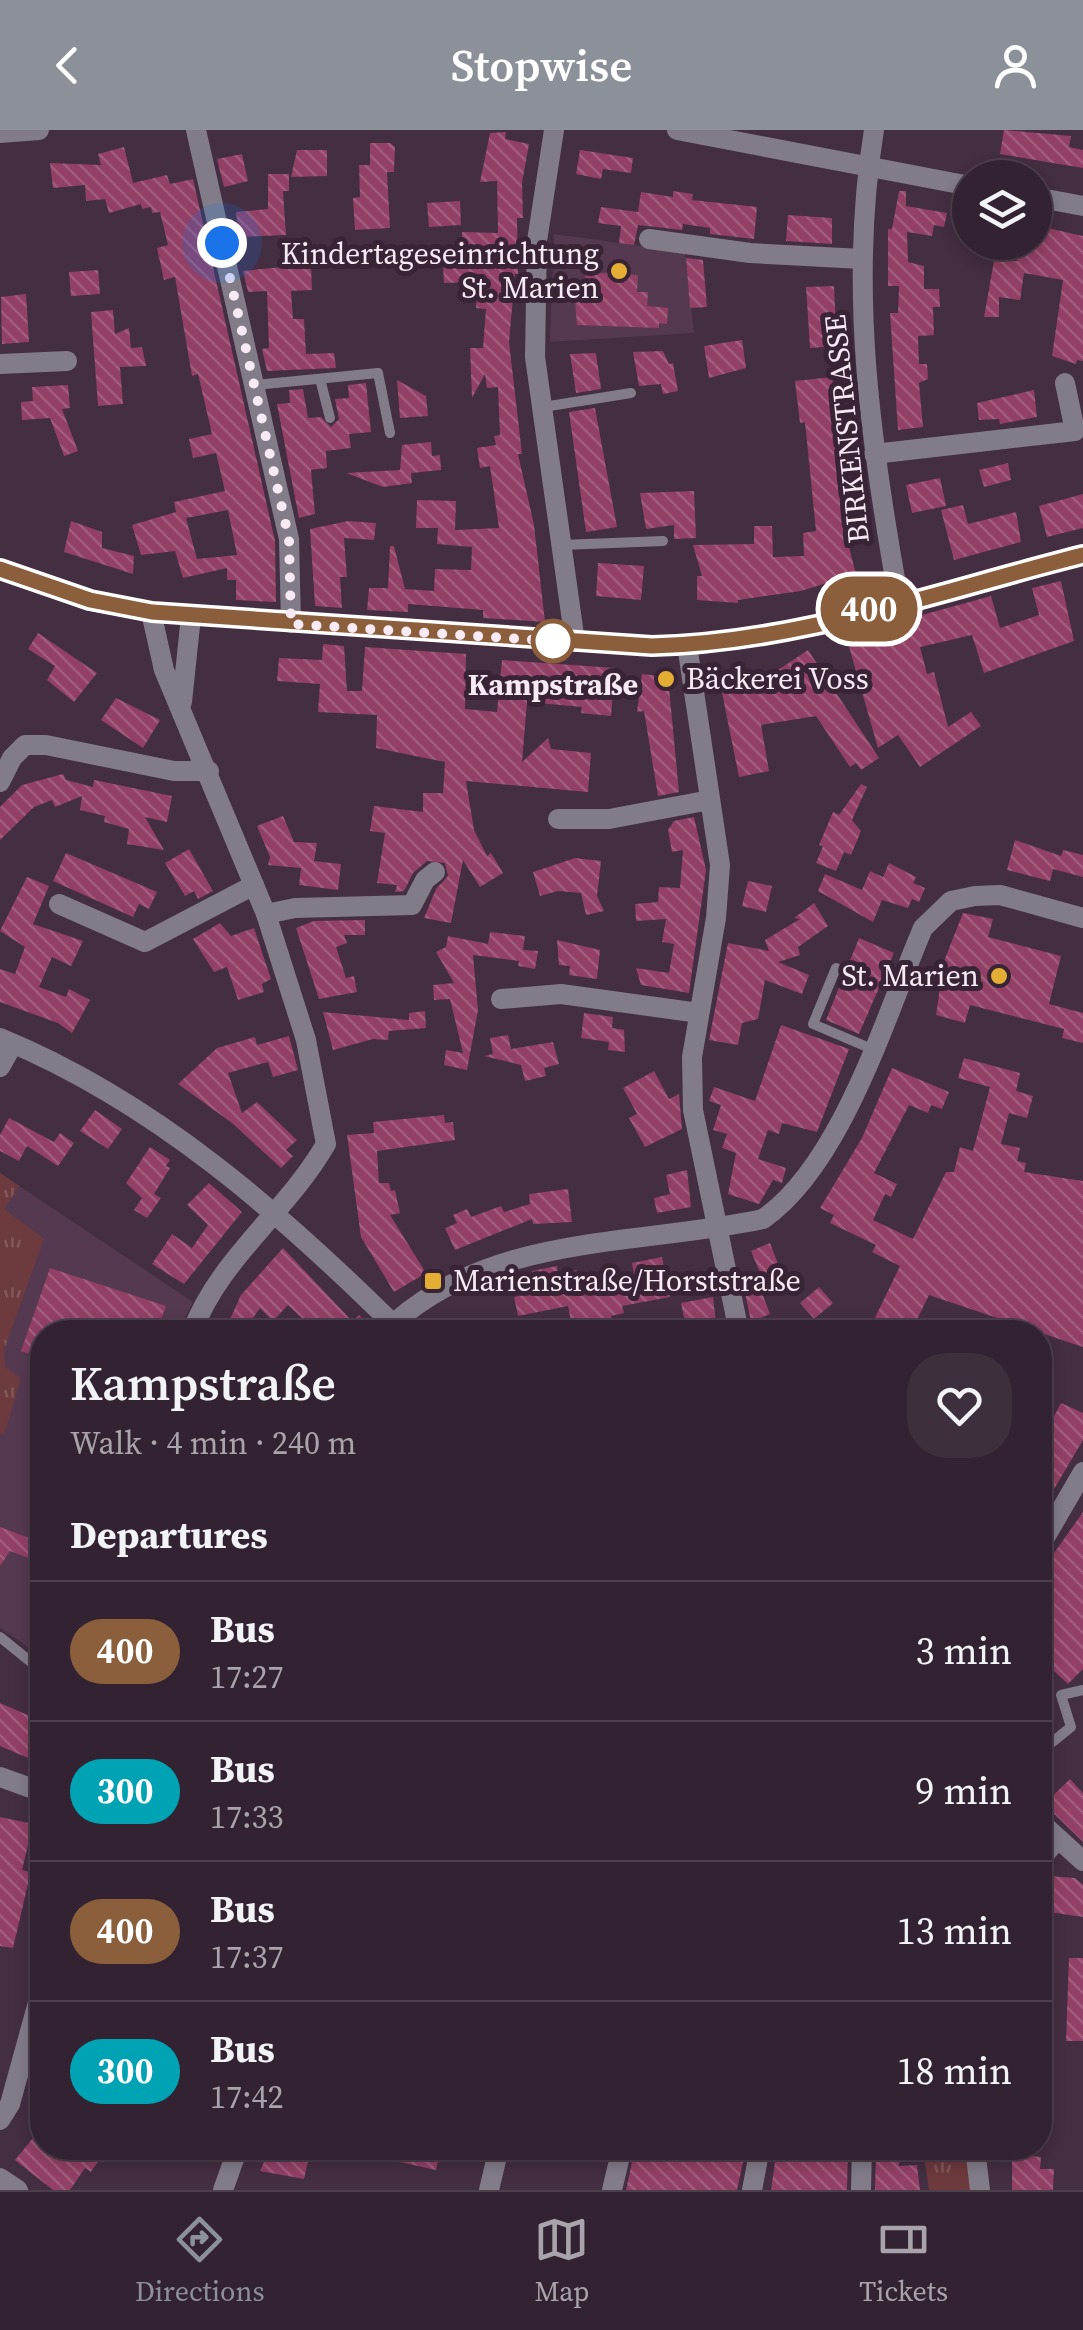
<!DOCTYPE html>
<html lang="en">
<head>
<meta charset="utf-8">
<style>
	body { margin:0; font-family:"Source Serif 4",serif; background:#3e2f3d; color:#f1f3f6; height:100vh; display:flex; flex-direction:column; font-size:38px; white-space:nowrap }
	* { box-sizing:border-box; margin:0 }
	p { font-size:32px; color:#a9a4ab }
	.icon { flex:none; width:55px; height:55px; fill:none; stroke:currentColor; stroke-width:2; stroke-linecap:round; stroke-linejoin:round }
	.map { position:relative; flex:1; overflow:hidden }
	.details { position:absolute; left:30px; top:1190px; width:1022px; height:840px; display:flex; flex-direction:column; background:#332231; border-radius:40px; box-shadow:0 5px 15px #0003,0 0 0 2px #4e3f4d }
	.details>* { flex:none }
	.badge { padding:0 20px; border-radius:32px; font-size:35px; line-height:65px }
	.tools { position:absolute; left:952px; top:30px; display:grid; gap:20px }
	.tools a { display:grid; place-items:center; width:100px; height:100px; border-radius:50%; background:#332231; box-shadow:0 5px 15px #0003,0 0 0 2px #4e3f4d; font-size:50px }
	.you { position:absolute; width:50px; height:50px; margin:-25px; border:8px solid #fff; border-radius:50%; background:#1a73e8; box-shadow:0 0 0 15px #1a73e833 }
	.map>.badge { position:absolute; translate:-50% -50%; box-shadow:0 0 0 5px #fff }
	h2 { padding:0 40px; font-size:38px; line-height:90px }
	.round { display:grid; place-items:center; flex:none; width:105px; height:105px; border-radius:40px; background:#3e2f3d }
	.summary { display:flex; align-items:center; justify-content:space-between; height:170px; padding:0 40px }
	h1 { font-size:48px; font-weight:600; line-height:75px }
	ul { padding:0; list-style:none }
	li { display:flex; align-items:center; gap:30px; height:140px; padding:0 40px; border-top:2px solid #4e3f4d }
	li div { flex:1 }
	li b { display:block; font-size:38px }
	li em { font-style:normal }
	li .badge { min-width:110px; font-weight:700; text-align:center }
	header { display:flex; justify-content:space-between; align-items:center; height:130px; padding:0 40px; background:#8c9099; color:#fff; font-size:45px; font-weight:600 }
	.menu { display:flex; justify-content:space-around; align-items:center; height:140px; border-top:2px solid #4e3f4d; background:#332231; font-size:28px; color:#a9a4ab }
	.menu a { display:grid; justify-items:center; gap:5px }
	.menu .on { color:#8c9099 }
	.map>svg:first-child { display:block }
	.built { fill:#553950 }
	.grass { fill:url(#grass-tufts) }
	.building { fill:url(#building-back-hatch); fill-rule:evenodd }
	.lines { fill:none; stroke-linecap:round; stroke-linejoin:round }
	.lane { stroke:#827c88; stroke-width:10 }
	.street { stroke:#827c88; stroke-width:20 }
	.secondary { stroke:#ada2b6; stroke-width:20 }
	.line-casing { stroke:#fff; stroke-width:22 }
	.line { stroke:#8b5e3c; stroke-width:15 }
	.walk { stroke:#f8eaf5; stroke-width:10; stroke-dasharray:0 18 }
	.poi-dot { fill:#e4ae35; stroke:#392436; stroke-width:4 }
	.stop-dot { fill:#fff; stroke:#8b5e3c; stroke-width:5 }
	.labels { text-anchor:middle; stroke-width:10; stroke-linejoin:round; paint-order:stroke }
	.poi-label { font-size:30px; fill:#f8eaf5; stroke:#392436; text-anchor:end }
	.street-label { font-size:30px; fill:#f8eaf5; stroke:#392436 }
	.stop-label { font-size:30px; font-weight:bold; fill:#f8eaf5; stroke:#392436 }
</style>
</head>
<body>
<header><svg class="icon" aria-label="back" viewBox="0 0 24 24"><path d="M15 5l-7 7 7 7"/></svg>Stopwise<svg class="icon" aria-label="person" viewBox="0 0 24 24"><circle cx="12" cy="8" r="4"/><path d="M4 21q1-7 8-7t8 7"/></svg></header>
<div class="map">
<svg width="1083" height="2060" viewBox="0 0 1083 2060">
	<defs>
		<pattern id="grass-tufts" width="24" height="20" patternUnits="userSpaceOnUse" patternTransform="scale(2.5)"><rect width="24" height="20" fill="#6d3a3d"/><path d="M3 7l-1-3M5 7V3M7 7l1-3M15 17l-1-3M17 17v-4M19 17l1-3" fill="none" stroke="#83575a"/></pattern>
		<pattern id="building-back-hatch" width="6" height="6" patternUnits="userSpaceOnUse" patternTransform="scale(2.5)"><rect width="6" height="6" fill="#924065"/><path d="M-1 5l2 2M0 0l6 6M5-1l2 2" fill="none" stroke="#a25c7c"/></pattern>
	</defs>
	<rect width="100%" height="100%" fill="#442e41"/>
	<!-- built -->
	<g class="built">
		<polygon points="554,104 685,122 694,203 550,212"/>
		<polygon points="0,1043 193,1172 178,1202 42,1202 42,1526 0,1498"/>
	</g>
	<!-- grass -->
	<g class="grass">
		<polygon points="0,1043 19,1056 4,1079 44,1109 4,1220 5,1237 21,1248 4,1305 0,1303"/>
		<polygon points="923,2018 968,2018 971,2060 929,2060"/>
	</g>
	<!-- building -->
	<g class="building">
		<polygon points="1004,0 1071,6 1069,17 1083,20 1083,38 1000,24"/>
		<polygon points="506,2 505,9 529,14 522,53 523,88 517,88 518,144 515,144 509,212 522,324 518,324 534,395 545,492 483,488 483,480 408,474 408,482 367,480 369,458 388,458 390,416 394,416 405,459 434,461 435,439 471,440 472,417 437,414 438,398 416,398 417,370 456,371 455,400 499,398 490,336 480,338 477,318 496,315 494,306 500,305 498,257 487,258 485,244 472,268 470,218 483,218 486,179 476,178 478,152 444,153 443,135 461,134 462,102 498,103 497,51 480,52 490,3"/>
		<polygon points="370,13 390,13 395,17 394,42 387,42 390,98 355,100 353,68 360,67 359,35 370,35"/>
		<path d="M124 17 133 53 167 45 170 54 193 49 275 411 276 472 236 470V450H227V438L183 448 175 421 141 425 132 395 176 382 174 372 225 361 216 323 193 328 189 309 212 304 198 244 192 246 175 147 164 150 157 118 168 115 160 82 152 83 151 77 142 79 141 74 109 83 105 69 86 71 85 55 53 58 50 33 101 35 98 24ZM228 380 237 425 197 429 186 388Z"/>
		<polygon points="297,20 327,20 327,46 291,47"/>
		<polygon points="580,20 633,28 631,43 603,39 601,49 576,44"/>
		<polygon points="242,24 248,51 224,57 217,29"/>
		<polygon points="268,44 289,44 289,61 283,61 286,105 239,107 236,82 268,79"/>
		<polygon points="673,61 693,64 692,70 757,77 754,109 710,104 710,98 683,94 682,100 638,95 634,115 619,113 621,96 598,93 601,77 638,82 641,62 673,67"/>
		<polygon points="899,61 906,61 906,76 947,83 944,97 934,95 932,106 907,102 908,132 924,136 924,159 939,159 940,177 933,177 934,205 918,206 919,234 927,234 928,249 919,253 923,297 898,300 890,183 898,183 899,156 888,156 888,99 892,99"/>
		<polygon points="460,71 461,95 429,97 427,73"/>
		<polygon points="788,85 832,88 832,114 786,111"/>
		<polygon points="1043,97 1083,106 1083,231 1077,230 1076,234 1052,226 1063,150 1024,143 1020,170 999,167 999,187 984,187 994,131 1017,131 1019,112 1035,112 1035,99"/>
		<polygon points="686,128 703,130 707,177 690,178"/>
		<polygon points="311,134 312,160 291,161 293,189 304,189 306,224 334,223 336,238 267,241 262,219 269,218 267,161 248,162 243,141"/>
		<polygon points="98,140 100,164 71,166 69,142"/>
		<polygon points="585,142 638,145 637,162 648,162 647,176 668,178 667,194 659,193 659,198 577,195 574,159 585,160"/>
		<polygon points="834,156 837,216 810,218 806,157"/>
		<polygon points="26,164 29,212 2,214 1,167"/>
		<polygon points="113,180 115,204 129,198 131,218 142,217 146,236 120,237 123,274 98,276 91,182"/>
		<polygon points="742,210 746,238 709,248 704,216"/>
		<polygon points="663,221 669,234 673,233 678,261 663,264 661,254 639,256 633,222"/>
		<polygon points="596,223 601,259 576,263 570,224"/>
		<polygon points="832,247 848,329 836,331 845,418 849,417 856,444 801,461 738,470 738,473 697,470 697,446 702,446 693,415 754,414 754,396 772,396 773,427 804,426 803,403 816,401 805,292 800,293 795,251"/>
		<polygon points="397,250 426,266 428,286 400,288"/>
		<polygon points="366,253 371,302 349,304 351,318 326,321 327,338 311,340 315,384 299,388 277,274 290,273 289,260 303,259 308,288 321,287 331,297 339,289 335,269 349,268 348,255"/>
		<polygon points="68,255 70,278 62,279 78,321 64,326 50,288 22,290 21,272 33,271 32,257"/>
		<polygon points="1034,260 1037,287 1000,294 999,289 979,290 977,273"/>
		<polygon points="595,278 617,397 586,402 569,282"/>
		<polygon points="431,312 432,326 440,325 441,340 411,343 412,353 383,357 346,343 400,340 402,315"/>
		<polygon points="1008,333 1011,350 984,357 979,340"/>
		<polygon points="940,348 946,376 912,383 906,355"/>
		<polygon points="694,361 696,408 674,409 674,395 646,399 640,363"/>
		<polygon points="1083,364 1083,398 1047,407 1039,376"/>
		<polygon points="963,375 968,394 1016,382 1021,412 954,430 941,380"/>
		<polygon points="71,391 102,402 102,418 134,426 133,444 64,422"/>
		<polygon points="348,391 376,393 374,410 344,408 347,447 340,447 342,478 315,476 310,399"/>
		<polygon points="598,433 644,436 641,470 596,466"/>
		<polygon points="1061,451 1074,511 984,543 972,505 920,517 927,544 934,542 948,597 971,582 981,596 920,637 898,605 878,618 846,506 991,466 1000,498 1039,485 1032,458"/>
		<polygon points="38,503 97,543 74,572 47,550 55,536 28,519"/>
		<polygon points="323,514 344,516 347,561 362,561 365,517 466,524 465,579 497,582 502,530 615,538 611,586 581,583 582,577 527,572 522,632 548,608 551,619 591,623 588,662 466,651 474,700 487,726 491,723 503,743 480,757 463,730 451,793 424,788 436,759 448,746 445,733 427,731 413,743 404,761 395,762 397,755 377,753 385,703 370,701 374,676 423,682 423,663 443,663 445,632 376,618 377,585 318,582 320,554 277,551 279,528 322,530"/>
		<polygon points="808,520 879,628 861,640 856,633 850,637 816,586 761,595 769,641 739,647 719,548 775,542"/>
		<polygon points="642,544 668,547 679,662 658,666 644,581 637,582"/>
		<polygon points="116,568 160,590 143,618 101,590"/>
		<polygon points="63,644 66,650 93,657 94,650 172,666 167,692 145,687 164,720 127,714 129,699 104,692 105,686 80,680 82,666 55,677 52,670 34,677 0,710 0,677 22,655"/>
		<polygon points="861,654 867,657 852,690 861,701 851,725 844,722 836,741 816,733 823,716 819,715 833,682 839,685"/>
		<polygon points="283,686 294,712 317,713 314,731 341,734 338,760 299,755 301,738 268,735 270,727 257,696"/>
		<polygon points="694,687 706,740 689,863 641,855 636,838 669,843 674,814 662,812 666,789 636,791 635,774 658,772 659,757 680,758 683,720 672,722 668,700 674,691"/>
		<polygon points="1015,710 1061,726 1063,720 1083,725 1083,747 1053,739 1050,751 1007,740"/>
		<polygon points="189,719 213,761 198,769 194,761 185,766 165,733"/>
		<polygon points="66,723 157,762 149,779 139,774 133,787 53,751"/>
		<polygon points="575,728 601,731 597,766 604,781 586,785 581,763 558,761 540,766 533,742"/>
		<polygon points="889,733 916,747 913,753 925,758 919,772 912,769 908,778 882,770 873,792 818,761 825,744 862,760 870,741 883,747"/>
		<polygon points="27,747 49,756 33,794 83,811 71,836 52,827 39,857 66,867 69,859 90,870 72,903 58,893 0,872 0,839 15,844 25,817 0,801"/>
		<polygon points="748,751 772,756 766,782 742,776"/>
		<polygon points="814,773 828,796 798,817 800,825 778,832 809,845 802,864 765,850 758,889 742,893 738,915 709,910 728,813 769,821 765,810 800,789 794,788"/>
		<polygon points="963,783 993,789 988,807 1061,826 1049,874 1083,883 1083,913 1062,908 1064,899 970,875 965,893 936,885 944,831"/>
		<polygon points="365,790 365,805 344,805 347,813 336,817 346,848 354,846 357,862 319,869 296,798 314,791"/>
		<polygon points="220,793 231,806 254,798 271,849 262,854 264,862 238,870 227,837 214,842 193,809"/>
		<polygon points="490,802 525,806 523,820 538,821 535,839 518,836 519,831 473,825 478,880 467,940 444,935 446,920 463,923 450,869 434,870 433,855 454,853 436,822 446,817 448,806 488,814"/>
		<polygon points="859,808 894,823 859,904 826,890"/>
		<polygon points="557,810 600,820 597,849 569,845 570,836 559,835"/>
		<polygon points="425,881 426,898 389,901 388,910 373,909 333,920 323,882 409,890 409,883"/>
		<polygon points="584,883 613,887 612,898 624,900 625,922 608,920 609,912 581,908"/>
		<polygon points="781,895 849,919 817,1002 782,993 779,1004 768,1000 758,1029 786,1038 782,1053 773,1050 759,1074 728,1064 736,1023 722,1018 727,1004 713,1000 721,975 709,971 714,957 755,971"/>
		<polygon points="508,905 511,919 553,912 559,934 544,938 546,946 525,951 521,935 484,926 493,924 490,908"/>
		<polygon points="289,906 298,940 273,947 268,932 228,943 242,983 257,972 297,1010 286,1020 293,1026 281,1038 232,993 178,954 217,918 255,907 257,915"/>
		<polygon points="964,928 1020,943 1016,961 1033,966 1027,988 1009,983 1001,1014 1020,1018 1017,1031 1026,1033 1024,1042 1083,1051 1083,1217 929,1165 911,1202 897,1202 873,1192 900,1136 872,1122 876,1115 830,1093 834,1085 820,1078 862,1008 892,938 949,962 942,979 931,975 928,983 909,975 874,1043 897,1054 891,1067 885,1064 873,1090 913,1109 946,1042 954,1042 960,1017 973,1021 990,957 958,948"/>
		<polygon points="654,941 669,969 679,964 682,999 645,1017 629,988 637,984 623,958"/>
		<polygon points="95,980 122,999 108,1019 80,1001"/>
		<polygon points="444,985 445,993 453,992 455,1010 377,1021 379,1053 389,1053 391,1061 395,1060 400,1083 390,1085 426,1143 394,1162 361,1107 347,1005 374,1003 373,992"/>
		<polygon points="9,988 54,1012 60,1003 74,1013 58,1036 27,1016 19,1031 0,1021 0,1005"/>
		<polygon points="150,1017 170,1030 166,1036 170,1038 154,1064 161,1068 147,1088 134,1080 142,1068 126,1053"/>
		<polygon points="687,1040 691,1077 657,1083 654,1068 670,1064 666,1045"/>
		<polygon points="209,1053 242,1082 184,1154 152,1134 172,1104 192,1118 208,1095 187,1075"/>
		<polygon points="568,1059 572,1092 533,1094 532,1089 455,1120 445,1098 457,1093 453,1085 467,1079 471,1087 501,1076 504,1082 530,1074 529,1064"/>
		<polygon points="770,1113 785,1152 767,1159 751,1121"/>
		<polygon points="283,1118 352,1191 359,1185 373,1202 317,1202 288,1175 273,1191 260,1178 243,1202 224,1202 241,1165"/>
		<polygon points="662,1127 670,1167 622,1176 624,1183 611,1186 613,1194 573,1202 568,1176 518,1186 514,1167 528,1164 525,1151 533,1149 532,1141 557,1136 558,1144 577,1140 579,1148 603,1143 605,1151 634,1144 632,1133"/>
		<polygon points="50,1138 166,1176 156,1202 90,1202 60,1192 56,1202 42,1202 42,1228 21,1221"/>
		<polygon points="758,1153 770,1184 751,1192 744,1158"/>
		<polygon points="819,1157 833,1173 814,1189 800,1173"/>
		<polygon points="713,1167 717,1202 687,1202 681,1173"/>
		<polygon points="1061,1273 1083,1283 1083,1310 1040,1383 1040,1280 1054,1286"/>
		<polygon points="1083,1382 1083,1539 1068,1554 1040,1528 1040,1443"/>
		<polygon points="0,1397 42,1413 42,1433 10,1421 0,1436"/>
		<polygon points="0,1573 39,1590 42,1634 0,1616"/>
		<polygon points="1070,1649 1083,1663 1083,1712 1044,1674"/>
		<polygon points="0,1687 33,1694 22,1740 30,1742 28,1754 13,1818 0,1816"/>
		<polygon points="1050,1746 1075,1748 1083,1755 1083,1787 1049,1782 1040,1786 1040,1757"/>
		<polygon points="1069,1828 1083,1828 1083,1911 1066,1911"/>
		<polygon points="42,1997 42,2018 107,2018 91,2042 85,2038 70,2060 53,2060 15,2030"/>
		<polygon points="270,2018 294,2018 291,2027 308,2031 304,2049 260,2041"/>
		<polygon points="398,2018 441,2018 436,2040 395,2031"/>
		<polygon points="635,2018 746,2018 737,2060 626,2060"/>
		<polygon points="777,2018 848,2018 847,2060 771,2060"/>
		<polygon points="876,2018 900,2018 899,2036 917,2035 920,2060 875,2060"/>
		<polygon points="1012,2024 1041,2027 1040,2039 1054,2039 1053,2060 1012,2060"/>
	</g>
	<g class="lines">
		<!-- lane -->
		<g class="lane">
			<polyline points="320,249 330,288"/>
			<polyline points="255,255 378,243 390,303"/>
			<polyline points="543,277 631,263"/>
			<polyline points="562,415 663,411"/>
			<polyline points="836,838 813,894 872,919"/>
			<polyline points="0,1507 42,1541"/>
			<polyline points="1040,1622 1071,1597 1061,1565 1083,1560"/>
		</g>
		<!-- street -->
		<g class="street">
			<polyline points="196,0 289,409 291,493"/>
			<polyline points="554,0 537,111 535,227 575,512"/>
			<polyline points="677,0 970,56"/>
			<path d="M874 0C848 158 871 316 899 471"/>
			<polyline points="0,3 39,0"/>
			<polyline points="1035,67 1083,76"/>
			<polyline points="649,109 750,123 862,129"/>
			<polyline points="0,234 67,231"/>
			<polyline points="874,324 1075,301 1065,253"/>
			<path d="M151 482 164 540 266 784 306 910 326 1014C286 1083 219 1129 192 1202"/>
			<polyline points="687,515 720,735 716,788 692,927 693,980 739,1202"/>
			<polyline points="182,572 191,486"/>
			<polyline points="0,652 12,628 25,615 46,615 174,641 209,641"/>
			<polyline points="558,689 609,689 710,670"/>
			<polyline points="59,774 145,812 254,755"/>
			<polyline points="266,784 295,778 412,775 425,750 435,742"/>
			<polyline points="501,869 561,864 699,883"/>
			<path d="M0 908C154 971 282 1084 399 1200"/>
			<polyline points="0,937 13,914"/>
			<path d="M393 1194C494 1103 638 1116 763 1089 842 1034 885 887 923 798L951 771 975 766 1000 765 1083 788"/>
			<polyline points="1040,1416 1083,1342"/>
			<polyline points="0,1647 42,1662"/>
			<polyline points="1040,1692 1083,1731"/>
			<polyline points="1040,1729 1057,1710"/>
			<polyline points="0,1990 10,1974 42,1858"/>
			<polyline points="975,2018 980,2060"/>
			<polyline points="0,2048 18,2060"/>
			<polyline points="223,2060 238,2018"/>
			<polyline points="489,2060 499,2018"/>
			<polyline points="612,2060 622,2018"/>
			<polyline points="752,2060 760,2018"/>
			<polyline points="861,2060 862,2018"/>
		</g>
		<!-- secondary -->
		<path class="secondary" d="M0 439 90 471 151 482 652 516C793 513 946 460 1083 425"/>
	</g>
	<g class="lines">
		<defs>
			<path id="line" d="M0 439 90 470 152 482 652 516C798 513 943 460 1083 425"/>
		</defs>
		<!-- line casing -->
		<use href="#line" class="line-casing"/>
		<!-- line -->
		<use href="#line" class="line"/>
		<!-- walk -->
		<polyline class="walk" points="222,113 289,409 291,494 553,511"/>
	</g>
	<!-- markers -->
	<g class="poi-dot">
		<circle cx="619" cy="141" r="10"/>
		<circle cx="666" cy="549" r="10"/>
		<circle cx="999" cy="846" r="10"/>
		<rect x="423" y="1141" width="20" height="20" rx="5"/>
	</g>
	<circle class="stop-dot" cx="553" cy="511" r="20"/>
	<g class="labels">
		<!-- poi labels -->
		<g class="poi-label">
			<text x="599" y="134">Kindertageseinrichtung<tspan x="599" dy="34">St. Marien</tspan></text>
			<text x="686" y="559" text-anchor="start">Bäckerei Voss</text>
			<text x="979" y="856">St. Marien</text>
			<text x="453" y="1161" text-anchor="start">Marienstraße/Horststraße</text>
		</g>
		<!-- street labels -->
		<g class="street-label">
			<text transform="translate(847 299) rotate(-96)" y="10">BIRKENSTRASSE</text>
		</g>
		<!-- stop labels -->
		<g class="stop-label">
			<text x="553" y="565">Kampstraße</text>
		</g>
	</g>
</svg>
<div class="tools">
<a><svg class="icon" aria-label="layers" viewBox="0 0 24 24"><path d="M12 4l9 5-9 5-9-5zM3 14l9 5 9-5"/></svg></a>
</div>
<div class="you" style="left:222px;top:113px"></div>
<b class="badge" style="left:869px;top:479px;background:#8b5e3c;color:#fff">400</b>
<section class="details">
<div class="summary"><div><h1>Kampstraße</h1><p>Walk · 4 min · 240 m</p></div><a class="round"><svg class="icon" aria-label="heart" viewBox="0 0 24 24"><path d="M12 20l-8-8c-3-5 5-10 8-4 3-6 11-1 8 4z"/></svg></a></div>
<h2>Departures</h2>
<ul>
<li><span class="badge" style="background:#8b5e3c;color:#fff">400</span><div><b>Bus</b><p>17:27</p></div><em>3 min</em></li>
<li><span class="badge" style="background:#00a3b4;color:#fff">300</span><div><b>Bus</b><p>17:33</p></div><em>9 min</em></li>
<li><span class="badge" style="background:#8b5e3c;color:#fff">400</span><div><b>Bus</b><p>17:37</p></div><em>13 min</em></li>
<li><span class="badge" style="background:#00a3b4;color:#fff">300</span><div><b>Bus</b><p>17:42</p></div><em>18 min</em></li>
</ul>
</section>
</div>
<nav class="menu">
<a class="on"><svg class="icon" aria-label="directions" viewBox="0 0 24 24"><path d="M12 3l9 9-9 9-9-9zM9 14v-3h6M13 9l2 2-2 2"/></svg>Directions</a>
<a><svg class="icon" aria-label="map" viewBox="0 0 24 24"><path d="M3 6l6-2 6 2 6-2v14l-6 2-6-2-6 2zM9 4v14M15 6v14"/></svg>Map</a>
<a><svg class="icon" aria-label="tickets" viewBox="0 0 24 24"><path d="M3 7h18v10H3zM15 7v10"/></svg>Tickets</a>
</nav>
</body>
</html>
